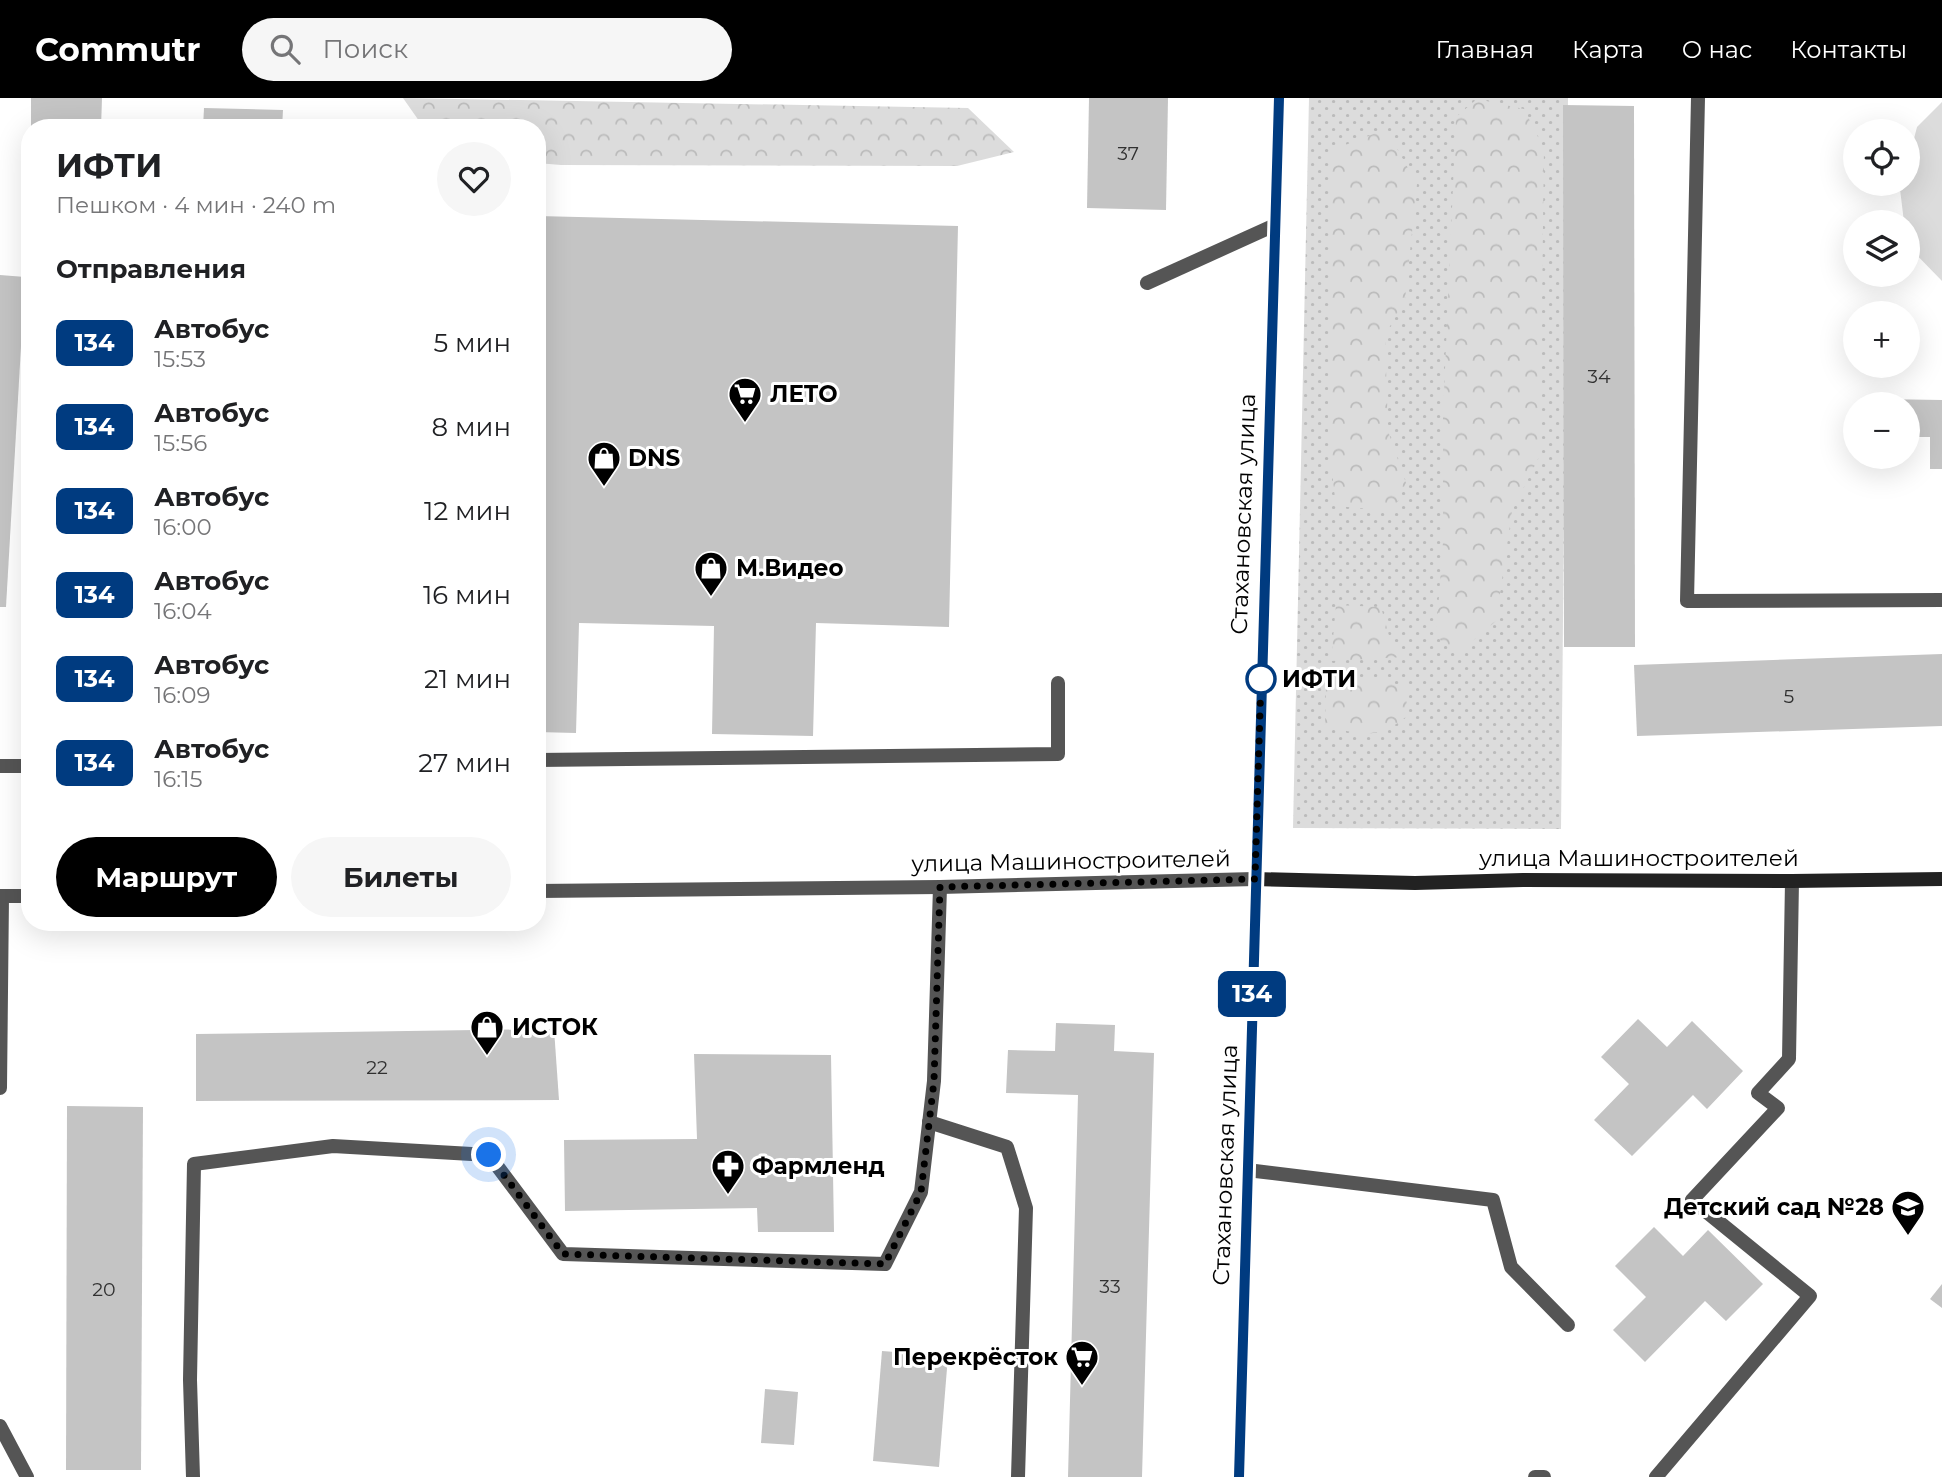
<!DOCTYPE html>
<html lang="ru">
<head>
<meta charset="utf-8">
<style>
	body { margin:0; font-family:Montserrat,sans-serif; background:#f6f6f6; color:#202124; height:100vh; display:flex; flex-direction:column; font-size:26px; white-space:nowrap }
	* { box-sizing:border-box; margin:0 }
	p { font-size:23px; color:#757577 }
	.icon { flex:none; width:38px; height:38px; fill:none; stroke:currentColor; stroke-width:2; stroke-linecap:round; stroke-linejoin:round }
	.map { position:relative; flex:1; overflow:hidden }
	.side { position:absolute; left:21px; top:21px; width:525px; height:812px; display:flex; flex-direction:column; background:#fff; border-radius:28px; box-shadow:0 7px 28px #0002 }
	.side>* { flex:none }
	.badge { padding:0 14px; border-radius:10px; font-size:24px; line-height:46px }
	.buttons { position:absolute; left:1843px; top:21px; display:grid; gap:14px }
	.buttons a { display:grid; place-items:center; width:77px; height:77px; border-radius:50%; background:#fff; box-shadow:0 7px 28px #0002; font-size:35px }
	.you { position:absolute; width:35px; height:35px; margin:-18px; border:5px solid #fff; border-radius:50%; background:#1a73e8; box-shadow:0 0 0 10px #1a73e833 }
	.map>.badge { position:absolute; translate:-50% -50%; box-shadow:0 0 0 4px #fff }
	h2 { padding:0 35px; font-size:26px; line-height:63px }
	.round { display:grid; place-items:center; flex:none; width:74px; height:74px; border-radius:37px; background:#f6f6f6 }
	.head { display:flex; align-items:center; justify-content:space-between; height:119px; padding:0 35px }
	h1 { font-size:33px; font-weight:700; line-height:52px }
	.primary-button { display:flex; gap:14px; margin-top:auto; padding:14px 35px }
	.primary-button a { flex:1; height:80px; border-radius:42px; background:#000; color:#fff; font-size:28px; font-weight:700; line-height:80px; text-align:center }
	.primary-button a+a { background:#f6f6f6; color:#202124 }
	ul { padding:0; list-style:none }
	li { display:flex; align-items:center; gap:21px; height:84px; padding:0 35px }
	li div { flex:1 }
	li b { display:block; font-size:26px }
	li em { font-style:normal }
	li .badge { min-width:77px; font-weight:700; text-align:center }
	header { display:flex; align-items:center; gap:42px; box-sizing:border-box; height:98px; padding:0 35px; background:#000; color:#fff }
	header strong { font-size:33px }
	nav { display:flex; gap:38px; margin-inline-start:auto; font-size:24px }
	.search { width:490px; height:63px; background:#f6f6f6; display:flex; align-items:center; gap:18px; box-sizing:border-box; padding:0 24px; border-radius:38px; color:#757577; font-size:26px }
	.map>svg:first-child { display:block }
	.grass { fill:url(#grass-dots) }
	.forest { fill:url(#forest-crowns) }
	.garden { fill:#dcdcdc }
	.building { fill:#c4c4c4 }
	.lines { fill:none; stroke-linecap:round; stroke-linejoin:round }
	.lane { stroke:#555; stroke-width:14 }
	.street { stroke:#555; stroke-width:14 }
	.secondary { stroke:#222; stroke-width:14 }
	.line-casing { stroke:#fff; stroke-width:16 }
	.line { stroke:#003b80; stroke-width:10 }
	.walk { stroke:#000; stroke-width:7; stroke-dasharray:0 12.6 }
	.stop-dot { fill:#fff; stroke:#003b80; stroke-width:3.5 }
	.labels { text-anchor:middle; stroke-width:6; stroke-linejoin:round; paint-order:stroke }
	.number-label { font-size:19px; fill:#313131 }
	.poi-label { font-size:23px; font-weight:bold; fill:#000; stroke:#fff; text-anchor:start }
	.street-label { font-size:23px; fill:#000; stroke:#fff }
	.stop-label { font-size:23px; font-weight:bold; fill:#000; stroke:#fff; text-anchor:start }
</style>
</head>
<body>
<header>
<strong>Commutr</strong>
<div class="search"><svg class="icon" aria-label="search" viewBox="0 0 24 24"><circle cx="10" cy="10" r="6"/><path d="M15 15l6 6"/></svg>Поиск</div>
<nav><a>Главная</a><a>Карта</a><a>О нас</a><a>Контакты</a></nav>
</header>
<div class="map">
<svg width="1942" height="1379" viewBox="0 0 1942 1379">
	<defs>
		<pattern id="grass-dots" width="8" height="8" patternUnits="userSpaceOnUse" patternTransform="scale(1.75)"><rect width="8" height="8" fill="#dcdcdc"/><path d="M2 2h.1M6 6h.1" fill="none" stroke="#bbb" stroke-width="1.8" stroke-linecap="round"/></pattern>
		<pattern id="forest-crowns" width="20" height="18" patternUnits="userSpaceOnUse" patternTransform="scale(1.75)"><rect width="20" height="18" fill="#dcdcdc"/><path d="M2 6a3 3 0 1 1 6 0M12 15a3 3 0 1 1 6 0" fill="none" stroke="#bbb"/></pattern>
	</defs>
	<rect width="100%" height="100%" fill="#fff"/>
	<!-- grass -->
	<polygon class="grass" points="1309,0 1568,0 1561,731 1293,730"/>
	<!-- forest -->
	<g class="forest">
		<polygon points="403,0 968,10 1014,54 957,68 561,67 537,65 537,30 424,30"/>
		<polygon points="1477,1 1524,11 1544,51 1540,357 1512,413 1496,523 1457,556 1436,538 1443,444 1443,317 1456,19"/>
		<polygon points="1386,31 1417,86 1405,202 1385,237 1388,333 1406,385 1393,413 1336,408 1328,340 1330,53"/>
		<polygon points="1336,507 1381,509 1393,552 1404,559 1331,563"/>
		<path d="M1378 581 1406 590 1407 618C1377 643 1361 636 1325 628L1326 588Z"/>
	</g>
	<!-- garden -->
	<polygon class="garden" points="1942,4 1942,183 1908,148 1908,124 1904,124 1900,91 1902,86 1908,86 1908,64 1917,29"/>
	<!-- building -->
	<g class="building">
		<polygon points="31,0 102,0 101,30 31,30"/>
		<polygon points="1089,0 1168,0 1166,112 1087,110"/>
		<polygon points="1563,7 1634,8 1635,549 1564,549"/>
		<polygon points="204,10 283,12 282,30 203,30"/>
		<polygon points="537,118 958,128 949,529 816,525 813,638 712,636 714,528 579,525 576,635 537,634"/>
		<polygon points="0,177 25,179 6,509 0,509"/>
		<polygon points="1879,301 1942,302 1942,371 1930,371 1930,339 1908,339 1908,306 1879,306"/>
		<polygon points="1942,556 1942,628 1637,638 1634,567"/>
		<polygon points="1638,921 1667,949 1692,923 1743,973 1707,1011 1693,997 1632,1058 1594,1022 1629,986 1601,959"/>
		<polygon points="1056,925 1115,927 1114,953 1154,955 1142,1379 1068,1379 1078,997 1006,995 1008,952 1055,953"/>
		<polygon points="554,931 559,1002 196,1003 196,936"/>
		<polygon points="694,956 831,957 834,1134 758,1134 757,1110 565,1113 564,1042 697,1041"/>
		<polygon points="67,1008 143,1009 141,1372 66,1372"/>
		<polygon points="1654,1129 1683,1158 1708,1132 1763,1186 1726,1223 1705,1203 1645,1264 1613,1232 1646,1199 1615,1168"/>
		<polygon points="1942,1186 1942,1210 1930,1201"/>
		<polygon points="882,1253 948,1258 939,1369 873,1363"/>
		<polygon points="765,1291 798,1294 794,1347 761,1345"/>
	</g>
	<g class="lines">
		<!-- lane -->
		<g class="lane">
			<polyline points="1698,0 1687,503 1942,502"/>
			<polyline points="1147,185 1275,127"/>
			<polyline points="537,662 1058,656 1058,585"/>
			<polyline points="0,668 30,668"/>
			<polyline points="0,990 2,798"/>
			<polyline points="929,1024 1007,1049 1026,1110 1018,1379"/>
			<polyline points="1247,1072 1493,1102 1511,1169 1568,1227"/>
			<polyline points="0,1328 27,1379"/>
			<polyline points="193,1379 190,1282 194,1066 333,1048 489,1057 563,1156 885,1166 921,1094 934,983 940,789"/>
			<polyline points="1535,1379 1544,1379"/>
			<polyline points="1656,1379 1810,1198 1692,1102 1778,1010 1758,995 1789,961 1792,783"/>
		</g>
		<!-- street -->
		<g class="street">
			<polyline points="537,793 940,789 1255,781"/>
			<polyline points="0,798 30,798"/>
			<polyline points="1239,1379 1279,0"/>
		</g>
		<!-- secondary -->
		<polyline class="secondary" points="1255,781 1415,785 1523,782 1792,783 1942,781"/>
	</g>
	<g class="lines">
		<defs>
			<polyline id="line" points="1239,1379 1279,0"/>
		</defs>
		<!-- line casing -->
		<use href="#line" class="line-casing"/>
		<!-- line -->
		<use href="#line" class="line"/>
		<!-- walk -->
		<polyline class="walk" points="489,1057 563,1156 885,1166 921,1094 934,983 940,789 1255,781 1261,581"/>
	</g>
	<!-- icons -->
	<defs>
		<symbol id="supermarket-pin" viewBox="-11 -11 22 30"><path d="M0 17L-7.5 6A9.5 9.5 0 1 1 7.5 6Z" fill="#000" stroke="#fff"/><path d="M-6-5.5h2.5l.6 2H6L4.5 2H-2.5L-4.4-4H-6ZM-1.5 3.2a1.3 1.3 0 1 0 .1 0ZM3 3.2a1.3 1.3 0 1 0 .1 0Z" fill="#fff"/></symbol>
		<symbol id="shop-pin" viewBox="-11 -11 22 30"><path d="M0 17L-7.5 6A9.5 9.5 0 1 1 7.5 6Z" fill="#000" stroke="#fff"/><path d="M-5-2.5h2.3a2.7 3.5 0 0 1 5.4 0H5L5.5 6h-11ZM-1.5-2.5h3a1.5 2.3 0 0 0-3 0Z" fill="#fff"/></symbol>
		<symbol id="pharmacy-pin" viewBox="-11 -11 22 30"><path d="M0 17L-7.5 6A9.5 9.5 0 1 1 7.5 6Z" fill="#000" stroke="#fff"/><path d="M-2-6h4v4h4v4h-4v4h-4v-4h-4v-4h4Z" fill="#fff"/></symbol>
		<symbol id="school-pin" viewBox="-11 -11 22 30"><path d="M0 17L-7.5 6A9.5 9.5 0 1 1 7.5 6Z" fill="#000" stroke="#fff"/><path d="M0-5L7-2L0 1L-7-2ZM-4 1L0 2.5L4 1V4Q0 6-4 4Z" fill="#fff"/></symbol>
	</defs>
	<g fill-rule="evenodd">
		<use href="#supermarket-pin" x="726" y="277" width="38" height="52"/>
		<use href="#shop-pin" x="585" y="341" width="38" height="52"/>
		<use href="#shop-pin" x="692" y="451" width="38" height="52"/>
		<use href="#shop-pin" x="468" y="910" width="38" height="52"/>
		<use href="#pharmacy-pin" x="709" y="1049" width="38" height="52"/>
		<use href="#school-pin" x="1889" y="1090" width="38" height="52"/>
		<use href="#supermarket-pin" x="1063" y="1240" width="38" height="52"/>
	</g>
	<!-- markers -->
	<circle class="stop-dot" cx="1261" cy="581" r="14"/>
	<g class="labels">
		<!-- number labels -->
		<g class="number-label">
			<text x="1128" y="62">37</text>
			<text x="1599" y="285">34</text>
			<text x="1789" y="605">5</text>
			<text x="377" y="976">22</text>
			<text x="1110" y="1195">33</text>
			<text x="104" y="1198">20</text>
		</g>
		<!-- poi labels -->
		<g class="poi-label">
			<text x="770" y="304">ЛЕТО</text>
			<text x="628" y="368">DNS</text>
			<text x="736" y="478">М.Видео</text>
			<text x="512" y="937">ИСТОК</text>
			<text x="752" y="1076">Фармленд</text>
			<text x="1884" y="1117" text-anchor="end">Детский сад №28</text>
			<text x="1058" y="1267" text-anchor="end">Перекрёсток</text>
		</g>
		<!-- street labels -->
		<g class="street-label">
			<text transform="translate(1243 416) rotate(-88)" y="8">Стахановская улица</text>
			<text x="1639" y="768">улица Машиностроителей</text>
			<text transform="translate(1071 763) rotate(-1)" y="8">улица Машиностроителей</text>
			<text transform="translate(1225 1067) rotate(-88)" y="8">Стахановская улица</text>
		</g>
		<!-- stop labels -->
		<g class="stop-label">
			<text x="1282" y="589">ИФТИ</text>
		</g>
	</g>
</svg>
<div class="buttons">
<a><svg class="icon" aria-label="locate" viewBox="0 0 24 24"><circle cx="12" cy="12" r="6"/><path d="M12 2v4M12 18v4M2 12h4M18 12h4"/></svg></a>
<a><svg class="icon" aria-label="layers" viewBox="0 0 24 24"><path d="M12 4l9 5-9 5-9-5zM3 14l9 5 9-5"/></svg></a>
<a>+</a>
<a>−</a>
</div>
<div class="you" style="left:489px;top:1057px"></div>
<b class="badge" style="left:1252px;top:896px;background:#003b80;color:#fff">134</b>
<section class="side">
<div class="head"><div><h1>ИФТИ</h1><p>Пешком · 4 мин · 240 m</p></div><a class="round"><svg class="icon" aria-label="heart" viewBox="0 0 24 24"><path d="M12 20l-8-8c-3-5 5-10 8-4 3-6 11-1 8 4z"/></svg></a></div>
<h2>Отправления</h2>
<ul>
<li><span class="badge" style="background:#003b80;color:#fff">134</span><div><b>Автобус</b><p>15:53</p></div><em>5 мин</em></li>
<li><span class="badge" style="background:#003b80;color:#fff">134</span><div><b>Автобус</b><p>15:56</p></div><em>8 мин</em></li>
<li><span class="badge" style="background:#003b80;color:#fff">134</span><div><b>Автобус</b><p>16:00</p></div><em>12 мин</em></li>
<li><span class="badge" style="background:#003b80;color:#fff">134</span><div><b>Автобус</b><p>16:04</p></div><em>16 мин</em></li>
<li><span class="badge" style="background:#003b80;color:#fff">134</span><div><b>Автобус</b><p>16:09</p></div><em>21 мин</em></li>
<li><span class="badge" style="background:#003b80;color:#fff">134</span><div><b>Автобус</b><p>16:15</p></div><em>27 мин</em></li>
</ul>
<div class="primary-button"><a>Маршрут</a><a>Билеты</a></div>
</section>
</div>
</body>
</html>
